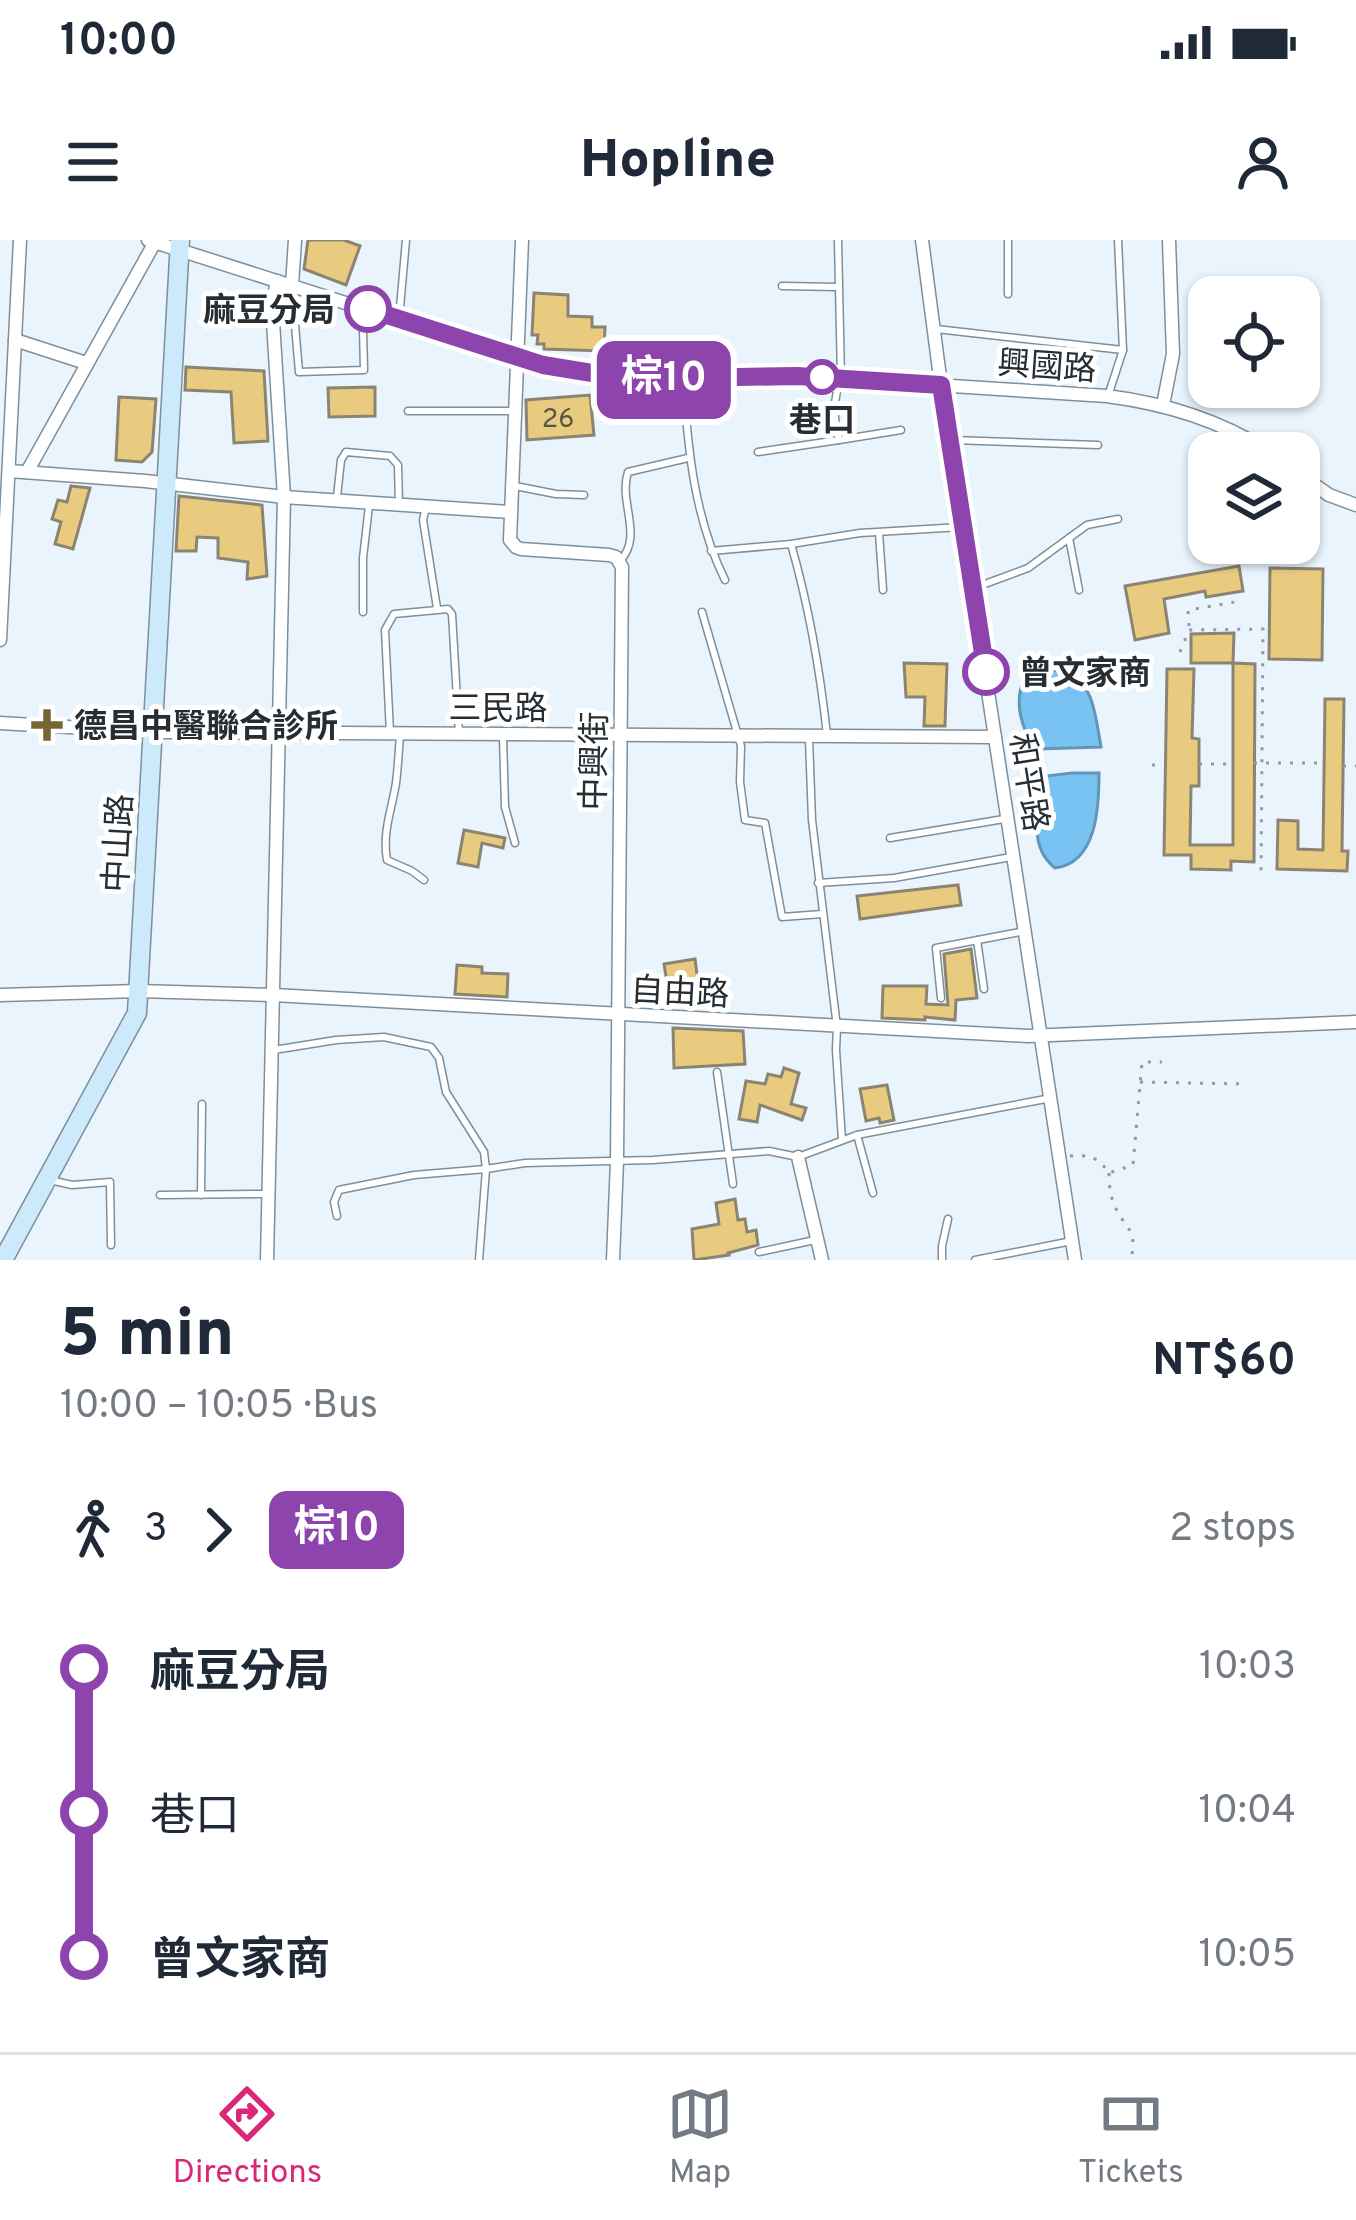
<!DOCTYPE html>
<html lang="en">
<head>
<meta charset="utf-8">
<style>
	body { margin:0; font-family:Overpass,"Noto Sans TC",sans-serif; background:#f6f6f7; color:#1f2937; height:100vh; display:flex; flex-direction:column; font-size:45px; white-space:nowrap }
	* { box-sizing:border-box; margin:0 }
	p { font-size:39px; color:#747a83 }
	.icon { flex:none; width:66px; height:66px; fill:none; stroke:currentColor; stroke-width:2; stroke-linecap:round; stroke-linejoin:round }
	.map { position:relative; height:1020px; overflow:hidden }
	.sheet { display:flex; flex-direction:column; background:#fff; flex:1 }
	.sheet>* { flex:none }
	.badge { padding:0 24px; border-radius:18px; font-size:42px; line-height:78px }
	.tools { position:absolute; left:1188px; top:36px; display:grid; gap:24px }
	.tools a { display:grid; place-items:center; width:132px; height:132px; border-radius:24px; background:#fff; box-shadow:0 3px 9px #0004; font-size:60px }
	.map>.badge { position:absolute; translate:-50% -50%; box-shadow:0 0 0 6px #fff }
	.legs { display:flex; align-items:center; gap:18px; height:132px; padding:0 60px; font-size:39px }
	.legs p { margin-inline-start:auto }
	.head { display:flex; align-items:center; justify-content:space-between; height:204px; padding:0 60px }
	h1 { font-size:66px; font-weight:800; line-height:90px }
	ul { padding:0 60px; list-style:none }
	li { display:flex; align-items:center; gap:42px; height:144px; font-size:45px }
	li i { display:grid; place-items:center; width:18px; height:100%; margin:0 15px; background:currentColor }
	li i::after { content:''; width:30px; height:30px; margin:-15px; border:9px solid; border-radius:50%; background:#fff }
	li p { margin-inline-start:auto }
	li:first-child i { background:linear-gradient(#0000 50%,currentColor 0) }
	li:last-child i { background:linear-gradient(currentColor 50%,#0000 0) }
	.status { display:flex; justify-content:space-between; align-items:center; height:84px; padding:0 60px; background:#fff; direction:ltr }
	.status svg { height:33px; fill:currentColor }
	header { display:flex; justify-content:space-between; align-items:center; height:156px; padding:0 60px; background:#fff; font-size:54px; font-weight:800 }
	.menu { display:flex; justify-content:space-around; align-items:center; height:168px; border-top:3px solid #e0e1e3; background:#fff; font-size:33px; color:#747a83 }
	.menu a { display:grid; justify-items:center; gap:6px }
	.menu .active { color:#db2777 }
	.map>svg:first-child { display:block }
	.water { fill:#79c3f3; stroke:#6096b9; stroke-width:3 }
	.building { fill:#e8cb7f; stroke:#8b8473; stroke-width:3 }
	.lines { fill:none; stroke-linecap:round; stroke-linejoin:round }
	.lane-casing { stroke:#7e8f9b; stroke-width:9 }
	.street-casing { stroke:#7e8f9b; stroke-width:15 }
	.secondary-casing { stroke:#7e8f9b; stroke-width:21 }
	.path { stroke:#9099a0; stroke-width:3; stroke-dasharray:3 9; stroke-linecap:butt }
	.lane { stroke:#fff; stroke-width:6 }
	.street { stroke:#fff; stroke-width:12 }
	.secondary { stroke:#cceafc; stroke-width:18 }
	.line-1-casing { stroke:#fff; stroke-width:27 }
	.line-1 { stroke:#8e44ad; stroke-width:18 }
	.stop-1-dot { fill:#fff; stroke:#8e44ad; stroke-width:6 }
	.poi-dot { fill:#776533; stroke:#fff; stroke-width:4.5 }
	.labels { text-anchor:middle; stroke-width:10; stroke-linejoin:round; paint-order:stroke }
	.number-label { font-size:27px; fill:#575546 }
	.stop-label { font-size:33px; font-weight:bold; fill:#272e33; stroke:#fff; text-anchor:end }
	.street-label { font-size:33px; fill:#272e33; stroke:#fff }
	.poi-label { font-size:33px; font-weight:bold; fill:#272e33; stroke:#fff; text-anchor:start }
</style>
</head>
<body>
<div class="status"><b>10:00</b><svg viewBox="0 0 49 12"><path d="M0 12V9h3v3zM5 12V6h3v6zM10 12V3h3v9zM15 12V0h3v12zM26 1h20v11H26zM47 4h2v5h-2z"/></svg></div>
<header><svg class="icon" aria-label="menu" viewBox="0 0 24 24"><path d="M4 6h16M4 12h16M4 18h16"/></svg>Hopline<svg class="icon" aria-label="person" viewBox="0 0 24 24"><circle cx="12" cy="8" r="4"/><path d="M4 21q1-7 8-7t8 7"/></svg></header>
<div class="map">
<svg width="1356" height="1020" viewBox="0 0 1356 1020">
	<rect width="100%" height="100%" fill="#e9f4fc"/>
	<!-- water -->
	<g class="water">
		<path d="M1068 429C1094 445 1096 479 1101 507L1037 509C1021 490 1013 461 1025 437L1038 432Z"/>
		<path d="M1072 533H1099C1099 567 1097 623 1055 628 1026 605 1039 567 1046 536Z"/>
	</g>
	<!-- building -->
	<g class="building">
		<polygon points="308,0 344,0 360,6 346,45 304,29"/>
		<polygon points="534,53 568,55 568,76 592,77 592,87 605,87 604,111 544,109 544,104 537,104 538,95 532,95"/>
		<polygon points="186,127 264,131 268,201 234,203 231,152 185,150"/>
		<polygon points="375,147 375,176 329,177 328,148"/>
		<polygon points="590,155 594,195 527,200 526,160"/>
		<polygon points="119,157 156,159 152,212 142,222 116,220"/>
		<polygon points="71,246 90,248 73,309 55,304 61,282 52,279 58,260 67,262"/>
		<polygon points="179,256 262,265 267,336 247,339 248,322 218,318 218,298 197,297 196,311 176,311"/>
		<polygon points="1239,326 1243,351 1206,357 1205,351 1164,359 1169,393 1135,400 1125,346"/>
		<polygon points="1270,328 1323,329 1322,420 1269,419"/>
		<polygon points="1234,393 1233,423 1191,423 1191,394"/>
		<polygon points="904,423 947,424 945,486 924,486 925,457 906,457"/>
		<polygon points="1233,423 1255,424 1254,622 1231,621 1231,630 1191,629 1191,615 1164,615 1167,429 1194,429 1192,498 1199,499 1199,546 1191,546 1190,605 1233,605"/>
		<polygon points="1325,459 1344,459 1342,611 1348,611 1347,631 1277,629 1278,580 1298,581 1298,609 1323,610"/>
		<polygon points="464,590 505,598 503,608 482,603 478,627 458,623"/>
		<polygon points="958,645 961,665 860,679 857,656"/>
		<polygon points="971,709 977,758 956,760 955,780 925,777 925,780 882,778 883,746 927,746 926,764 948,765 944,714"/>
		<polygon points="695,719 700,757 670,761 664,724"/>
		<polygon points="457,725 482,727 482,733 508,734 507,757 455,754"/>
		<polygon points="673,788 743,791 745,824 674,828"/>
		<polygon points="784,828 799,833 791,864 806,868 802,880 760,865 757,882 739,879 746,841 765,844 768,834 781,837"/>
		<polygon points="887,845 894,880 880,883 879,878 866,881 860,849"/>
		<polygon points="735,959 738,980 745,979 747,992 756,990 758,1005 728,1013 729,1015 694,1020 692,989 719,984 716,963"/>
	</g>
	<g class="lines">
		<defs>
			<g id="lane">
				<path d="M838 0 841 138C833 160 833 177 839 200L901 190"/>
				<polyline points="1008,0 1008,54"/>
				<polyline points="782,46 837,47"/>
				<polyline points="292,50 299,132 364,130 363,89 368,70"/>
				<polyline points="399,79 406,0"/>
				<polyline points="936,89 1123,110"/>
				<path d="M683 140C688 209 694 277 725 340"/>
				<polyline points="1108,156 1123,110 1118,0"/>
				<polyline points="408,171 515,171"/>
				<polyline points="952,200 1098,205"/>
				<polyline points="758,212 839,200"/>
				<polyline points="515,246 556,254 584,255"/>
				<polyline points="337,257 341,220 346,212 390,216 398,225 399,264"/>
				<polyline points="426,267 423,280 437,368"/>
				<polyline points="879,293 883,350"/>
				<polyline points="1069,298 1079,350"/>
				<path d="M791 304C809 367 820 430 827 495"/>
				<polyline points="711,311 791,304 860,293 961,287"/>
				<path d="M620 321C644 296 618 262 628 232L688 218"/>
				<polyline points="974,348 1028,328 1087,285 1118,279"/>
				<polyline points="363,372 363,318 369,266"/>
				<polyline points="702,372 741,506 740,542 745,580 765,583 782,677 822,674"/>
				<polyline points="390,493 385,390 394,374 448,369 452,374 459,493"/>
				<path d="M400 493C399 510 398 527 396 543 392 569 382 592 387 620L412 631 424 640"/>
				<polyline points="503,497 505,567 515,603"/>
				<polyline points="809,499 812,580 837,787 836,810 842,900"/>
				<polyline points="890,598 1004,579"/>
				<polyline points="818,643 894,638 1011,617"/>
				<polyline points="977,700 984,749"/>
				<polyline points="941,758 936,708 1025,691"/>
				<polyline points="274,810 336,800 384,797 431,807 439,818 446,852 484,912 486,929 525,923 653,920 769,911 798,917 857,895 1051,858"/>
				<polyline points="717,832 733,944"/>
				<polyline points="857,895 873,953"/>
				<polyline points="50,940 72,945 110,942 111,1005"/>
				<polyline points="160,955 266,954"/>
				<polyline points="201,955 202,864"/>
				<polyline points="337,976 334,962 339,950 414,935 486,929 479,1020"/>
				<polyline points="759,1012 815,1000"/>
				<polyline points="942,1020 942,1006 948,979"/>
				<polyline points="975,1020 1072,1001"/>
			</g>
			<g id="street">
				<path d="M148 0 543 126 583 133 629 139 683 140 797 136 1107 156C1167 164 1220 180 1271 213"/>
				<polyline points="522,0 510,300 516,307 521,309 609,315 616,317 622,327 617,921 613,1020"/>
				<polyline points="922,0 941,145 1075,1020"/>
				<polyline points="292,46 295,0"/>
				<polyline points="15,100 86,123"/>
				<polyline points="1163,165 1173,114 1169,0"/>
				<polyline points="9,231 145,241 284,257 510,272"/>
				<polyline points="27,232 155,2"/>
				<polyline points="1299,234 1329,255 1356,265"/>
				<polyline points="0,400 20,0"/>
				<polyline points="0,483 153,492 995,497"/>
				<polyline points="0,755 139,751 273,755 1028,796 1356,782"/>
				<polyline points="798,917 822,1020"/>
				<polyline points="267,1020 284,257 272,66 277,41"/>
			</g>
			<polyline id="secondary" points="3,1020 137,773 180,0"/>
		</defs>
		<!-- lane casing -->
		<use href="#lane" class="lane-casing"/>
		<!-- street casing -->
		<use href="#street" class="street-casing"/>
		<!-- secondary casing -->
		<use href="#secondary" class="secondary-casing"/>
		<!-- path -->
		<g class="path">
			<polyline points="1189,386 1188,370 1241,361"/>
			<polyline points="1180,412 1189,390 1263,389 1261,637"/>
			<polyline points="1254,523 1317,523 1324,526"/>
			<polyline points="1199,524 1233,524"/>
			<polyline points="1152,525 1165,525"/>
			<polyline points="1343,526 1356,526"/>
			<polyline points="1140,842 1246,844"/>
			<path d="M1070 916C1090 915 1097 916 1109 933L1133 925 1142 822H1162"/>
			<path d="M1109 933C1109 963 1117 972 1133 995L1132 1020"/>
		</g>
		<!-- lane -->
		<use href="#lane" class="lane"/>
		<!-- street -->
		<use href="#street" class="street"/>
		<!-- secondary -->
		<use href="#secondary" class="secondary"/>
	</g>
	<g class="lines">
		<defs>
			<polyline id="line-1" points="368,69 543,125 629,139 797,136 941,145 986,432"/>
		</defs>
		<!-- line-1 casing -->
		<use href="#line-1" class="line-1-casing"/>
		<!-- line-1 -->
		<use href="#line-1" class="line-1"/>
	</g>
	<!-- markers -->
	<g class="stop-1-dot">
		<circle cx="368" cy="69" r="21"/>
		<circle cx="822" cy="137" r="15"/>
		<circle cx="986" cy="432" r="21"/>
	</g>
	<path class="poi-dot" d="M41 467h12v12h12v12h-12v12h-12v-12h-12v-12h12z"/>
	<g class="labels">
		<!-- number labels -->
		<g class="number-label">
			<text x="558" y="187">26</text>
		</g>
		<!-- stop labels -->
		<g class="stop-label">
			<text x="335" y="81">麻豆分局</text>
			<text x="822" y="191" text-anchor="middle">巷口</text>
			<text x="1019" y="444" text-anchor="start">曾文家商</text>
		</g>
		<!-- street labels -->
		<g class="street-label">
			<text transform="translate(1047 125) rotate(4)" y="12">興國路</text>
			<text x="498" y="479">三民路</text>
			<text transform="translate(593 521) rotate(-89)" y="12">中興街</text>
			<text transform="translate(1030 542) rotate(81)" y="12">和平路</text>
			<text transform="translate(117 603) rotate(-87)" y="12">中山路</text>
			<text transform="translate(680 751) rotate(3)" y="12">自由路</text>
		</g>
		<!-- poi labels -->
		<g class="poi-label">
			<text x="74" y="497">德昌中醫聯合診所</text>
		</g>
	</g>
</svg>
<div class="tools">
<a><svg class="icon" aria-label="locate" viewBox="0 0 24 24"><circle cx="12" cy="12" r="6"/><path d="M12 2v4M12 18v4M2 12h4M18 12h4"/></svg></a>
<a><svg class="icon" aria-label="layers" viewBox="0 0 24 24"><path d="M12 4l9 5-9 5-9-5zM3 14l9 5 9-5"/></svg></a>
</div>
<b class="badge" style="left:664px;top:140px;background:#8e44ad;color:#fff">棕10</b>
</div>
<section class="sheet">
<div class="head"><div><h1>5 min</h1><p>10:00 – 10:05 · Bus</p></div><b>NT$60</b></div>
<div class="legs"><svg class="icon" aria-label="walk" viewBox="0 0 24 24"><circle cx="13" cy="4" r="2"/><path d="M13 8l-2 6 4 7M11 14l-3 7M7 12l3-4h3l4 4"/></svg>3<svg class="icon" aria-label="forward" viewBox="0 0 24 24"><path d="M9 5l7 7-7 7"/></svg><b class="badge" style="background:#8e44ad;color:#fff">棕10</b><p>2 stops</p></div>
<ul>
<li><i style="color:#8e44ad"></i><b>麻豆分局</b><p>10:03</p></li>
<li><i style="color:#8e44ad"></i><span>巷口</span><p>10:04</p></li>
<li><i style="color:#8e44ad"></i><b>曾文家商</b><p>10:05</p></li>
</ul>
</section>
<nav class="menu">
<a class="active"><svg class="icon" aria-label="directions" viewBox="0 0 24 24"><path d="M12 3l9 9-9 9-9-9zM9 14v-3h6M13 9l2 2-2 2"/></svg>Directions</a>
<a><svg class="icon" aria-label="map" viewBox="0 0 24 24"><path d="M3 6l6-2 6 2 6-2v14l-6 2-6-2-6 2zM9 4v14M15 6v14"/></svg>Map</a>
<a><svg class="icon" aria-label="tickets" viewBox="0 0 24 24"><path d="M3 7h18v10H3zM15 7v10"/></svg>Tickets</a>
</nav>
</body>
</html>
